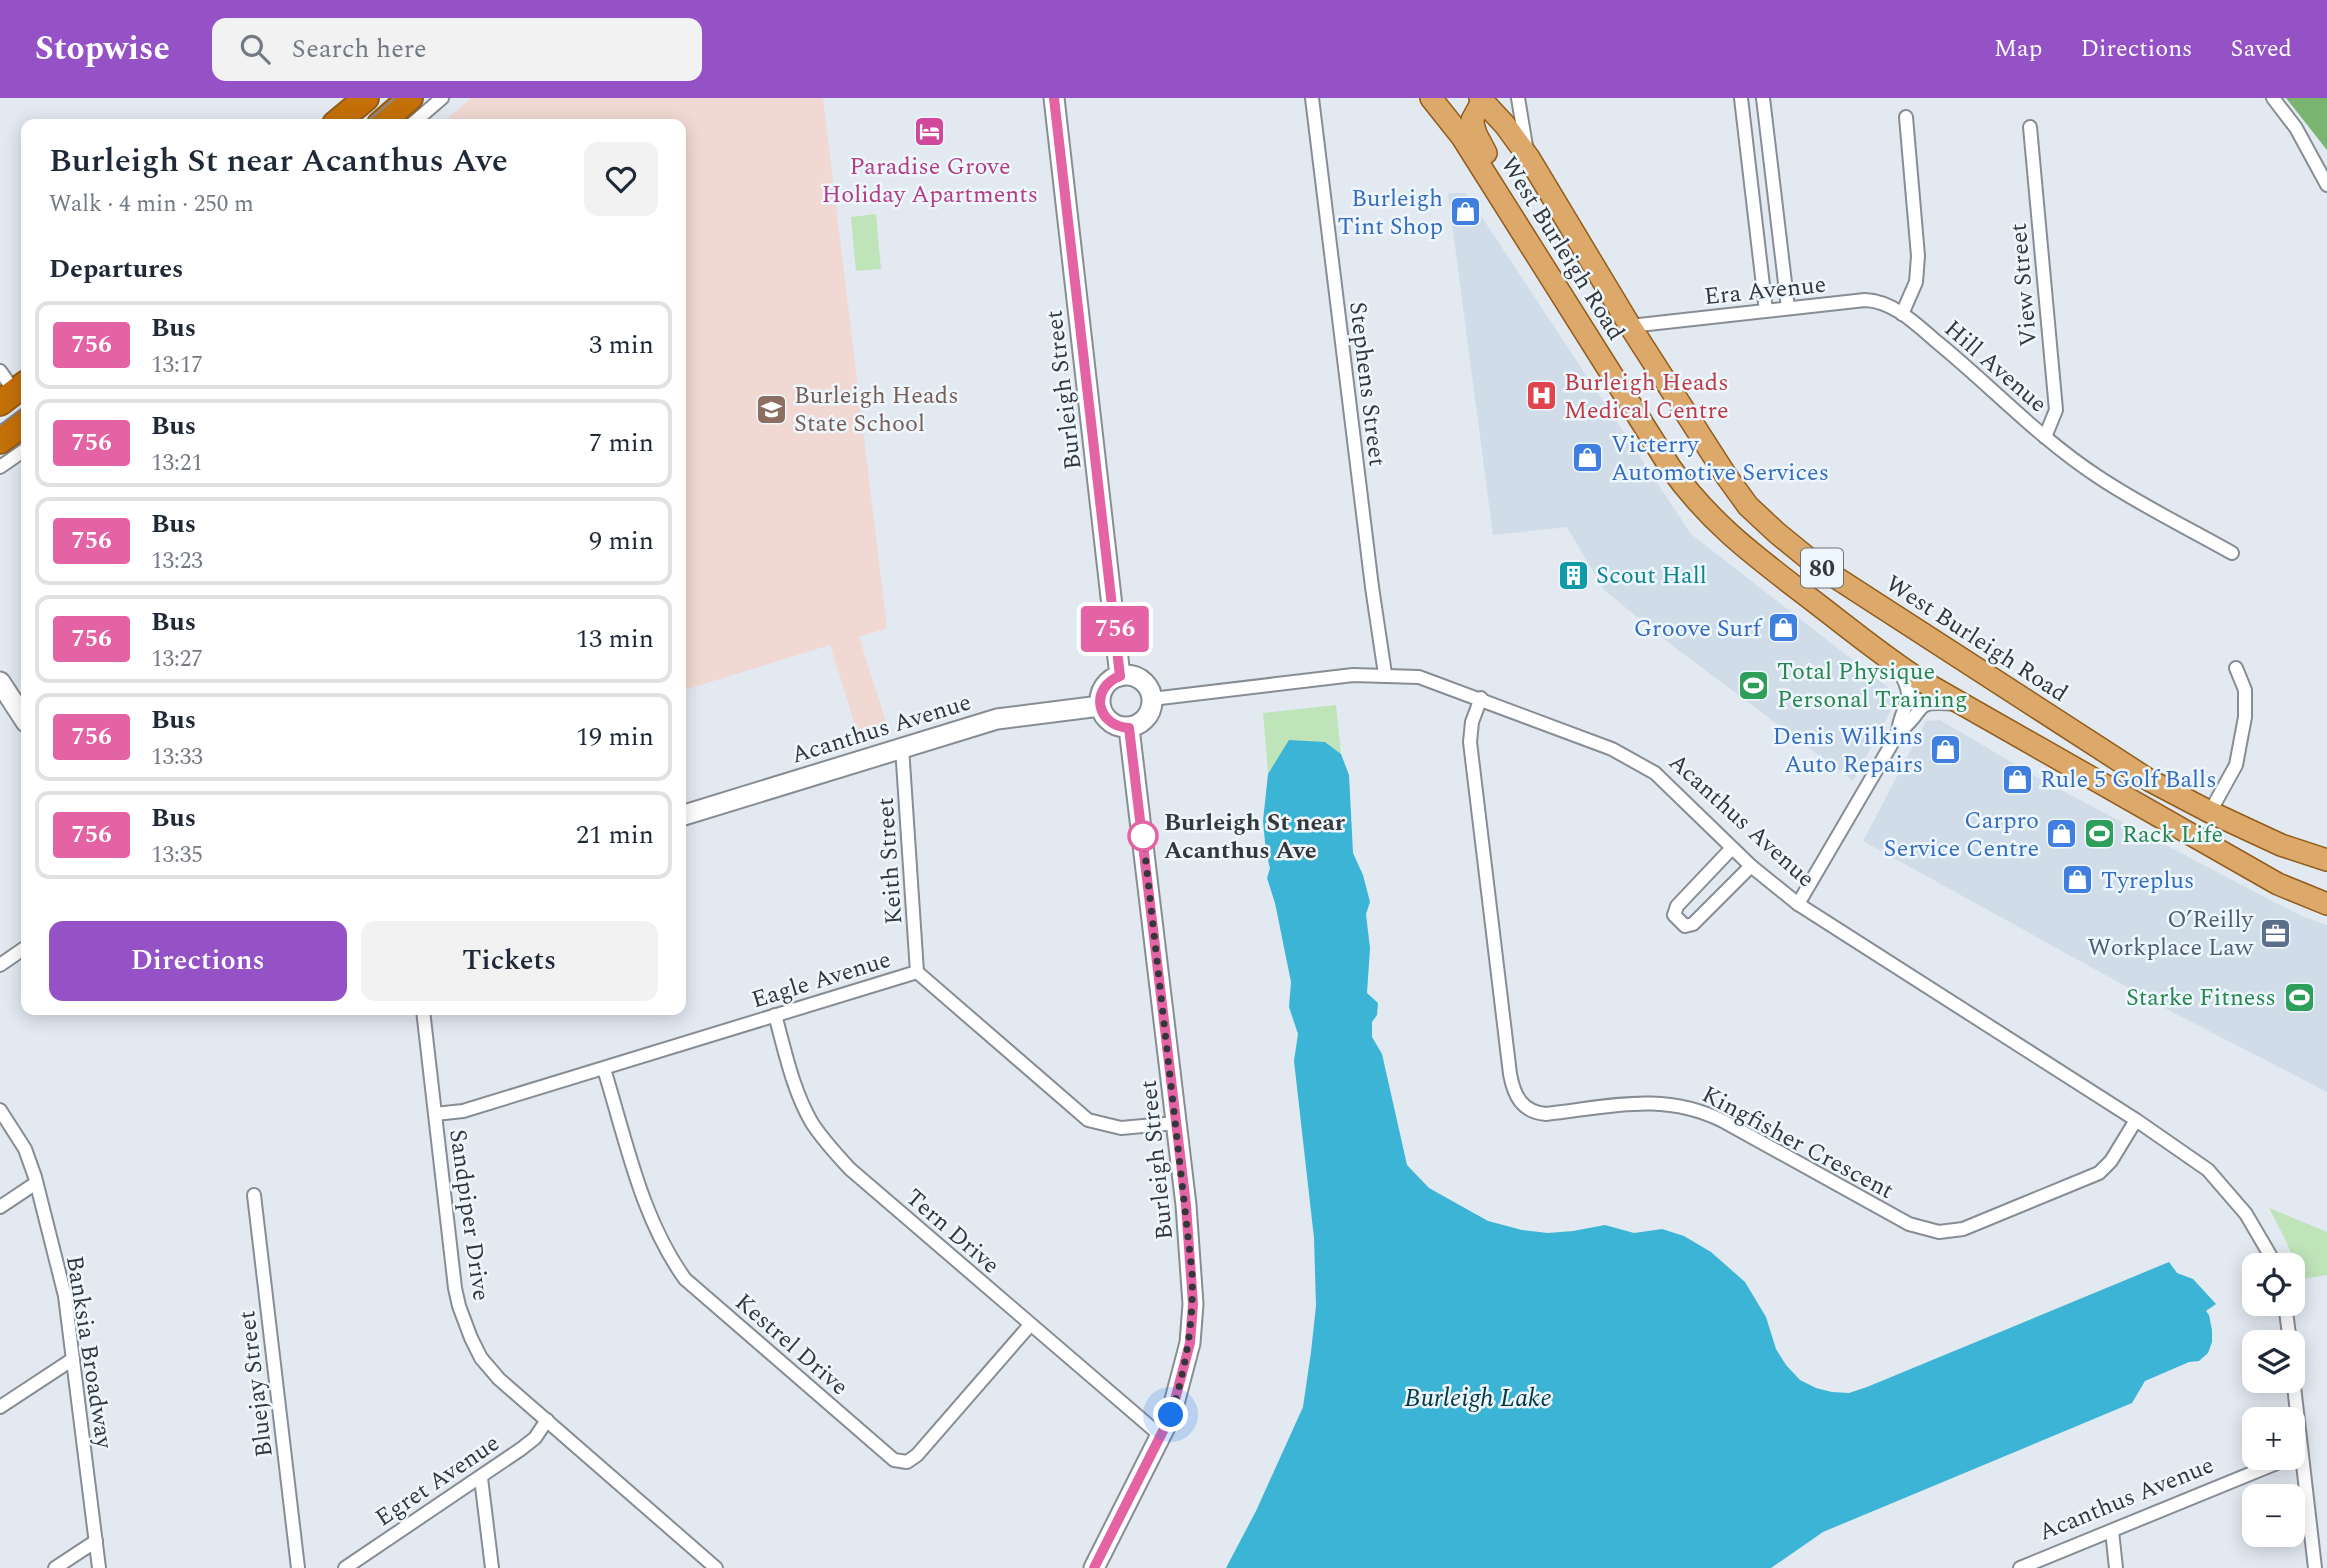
<!DOCTYPE html>
<html lang="en">
<head>
<meta charset="utf-8">
<style>
	body { margin:0; font-family:Spectral,serif; background:#f2f2f3; color:#1f2937; height:100vh; display:flex; flex-direction:column; font-size:26px; white-space:nowrap }
	* { box-sizing:border-box; margin:0 }
	p { font-size:23px; color:#747a83 }
	.icon { flex:none; width:38px; height:38px; fill:none; stroke:currentColor; stroke-width:2; stroke-linecap:round; stroke-linejoin:round }
	.map { position:relative; flex:1; overflow:hidden }
	.panel { position:absolute; left:21px; top:21px; width:665px; height:896px; display:flex; flex-direction:column; background:#fff; border-radius:14px; box-shadow:0 4px 18px #0003 }
	.panel>* { flex:none }
	.badge { padding:0 14px; border-radius:5px; font-size:24px; line-height:46px }
	.buttons { position:absolute; left:2242px; top:1155px; display:grid; gap:14px }
	.buttons a { display:grid; place-items:center; width:63px; height:63px; border-radius:14px; background:#fff; box-shadow:0 4px 18px #0003; font-size:35px }
	.you { position:absolute; width:35px; height:35px; margin:-18px; border:5px solid #fff; border-radius:50%; background:#1a73e8; box-shadow:0 0 0 10px #1a73e833 }
	.map>.badge { position:absolute; translate:-50% -50%; box-shadow:0 0 0 4px #fff }
	h2 { padding:0 28px; font-size:26px; line-height:63px }
	.round { display:grid; place-items:center; flex:none; width:74px; height:74px; border-radius:14px; background:#f2f2f3 }
	.headline { display:flex; align-items:center; justify-content:space-between; height:119px; padding:0 28px }
	h1 { font-size:33px; font-weight:600; line-height:52px }
	.primary-button { display:flex; gap:14px; margin-top:auto; padding:14px 28px }
	.primary-button a { flex:1; height:80px; border-radius:14px; background:#9552c7; color:#fff; font-size:28px; font-weight:600; line-height:80px; text-align:center }
	.primary-button a+a { background:#f2f2f3; color:#1f2937 }
	ul { padding:0; list-style:none }
	li { display:flex; align-items:center; gap:21px; height:88px; margin:0 14px 10px; padding:0 14px; border:4px solid #e0e1e3; border-radius:14px }
	li div { flex:1 }
	li b { display:block; font-size:26px }
	li em { font-style:normal }
	li .badge { min-width:77px; font-weight:700; text-align:center }
	header { display:flex; align-items:center; gap:42px; box-sizing:border-box; height:98px; padding:0 35px; background:#9552c7; color:#fff }
	header strong { font-size:33px }
	nav { display:flex; gap:38px; margin-inline-start:auto; font-size:24px }
	.search { width:490px; height:63px; background:#f2f2f3; display:flex; align-items:center; gap:18px; box-sizing:border-box; padding:0 24px; border-radius:14px; color:#747a83; font-size:26px }
	.map>svg:first-child { display:block }
	.built { fill:#d0dde9 }
	.education { fill:#f2d8d2 }
	.green { fill:#c0e4ba }
	.forest { fill:#79b471 }
	.water { fill:#3cb4d5 }
	.lines { fill:none; stroke-linecap:round; stroke-linejoin:round }
	.street-casing { stroke:#878d94; stroke-width:16 }
	.secondary-casing { stroke:#878d94; stroke-width:23 }
	.primary-casing { stroke:#925c1a; stroke-width:24 }
	.highway-casing { stroke:#925c1a; stroke-width:28 }
	.street { stroke:#fff; stroke-width:12 }
	.secondary { stroke:#fff; stroke-width:19 }
	.primary { stroke:#dca96b; stroke-width:21 }
	.highway { stroke:#c47009; stroke-width:24 }
	.tram { stroke:#878c91; stroke-width:2 }
	.line-casing { stroke:#fff; stroke-width:16 }
	.line { stroke:#e463a4; stroke-width:10 }
	.walk { stroke:#35383b; stroke-width:7; stroke-dasharray:0 12.6 }
	.stop-dot { fill:#fff; stroke:#e463a4; stroke-width:3.5 }
	.labels { text-anchor:middle; stroke-width:5; stroke-linejoin:round; paint-order:stroke }
	.shield { fill:#eff7fe; stroke:#6d7176; stroke-width:2 }
	.shield-label { font-size:23px; font-weight:bold; fill:#35383b }
	.hotel-label { font-size:24px; fill:#b23c85; stroke:#eff7fe }
	.shop-label { font-size:24px; fill:#366cbe; stroke:#eff7fe; text-anchor:end }
	.street-label { font-size:24px; fill:#35383b; stroke:#eff7fe }
	.health-label { font-size:24px; fill:#be3a42; stroke:#eff7fe; text-anchor:start }
	.education-label { font-size:24px; fill:#785e54; stroke:#eff7fe; text-anchor:start }
	.culture-label { font-size:24px; fill:#0d838f; stroke:#eff7fe; text-anchor:start }
	.leisure-label { font-size:24px; fill:#27864d; stroke:#eff7fe; text-anchor:start }
	.stop-label { font-size:24px; font-weight:bold; fill:#35383b; stroke:#eff7fe; text-anchor:start }
	.service-label { font-size:24px; fill:#4e5e75; stroke:#eff7fe; text-anchor:end }
	.water-label { font-size:26px; font-style:italic; fill:#023947; stroke:#eff7fe }
</style>
</head>
<body>
<header>
<strong>Stopwise</strong>
<div class="search"><svg class="icon" aria-label="search" viewBox="0 0 24 24"><circle cx="10" cy="10" r="6"/><path d="M15 15l6 6"/></svg>Search here</div>
<nav><a>Map</a><a>Directions</a><a>Saved</a></nav>
</header>
<div class="map">
<svg width="2327" height="1470" viewBox="0 0 2327 1470">
	<rect width="100%" height="100%" fill="#e2e9f1"/>
	<!-- built -->
	<g class="built">
		<polygon points="1448,95 1466,95 1691,436 1894,594 1895,605 1853,683 1673,548 1604,492 1567,429 1493,437"/>
		<polygon points="1940,622 2042,682 2301,818 2327,827 2327,994 2174,915 1863,743 1926,623"/>
	</g>
	<!-- education -->
	<polygon class="education" points="471,0 823,0 887,530 859,539 887,627 858,637 830,547 681,593 681,26 441,26"/>
	<!-- green -->
	<g class="green">
		<polygon points="876,116 881,171 856,173 851,119"/>
		<polygon points="1336,607 1341,656 1325,644 1278,662 1268,676 1263,615"/>
		<polygon points="2269,1110 2327,1134 2327,1177 2301,1181 2287,1145"/>
	</g>
	<!-- forest -->
	<polygon class="forest" points="2286,0 2327,0 2327,52"/>
	<!-- water -->
	<polygon class="water" points="1289,642 1325,644 1341,656 1349,677 1353,755 1363,777 1370,804 1366,816 1370,850 1367,895 1378,905 1377,917 1372,924 1372,939 1382,956 1407,1067 1429,1090 1488,1123 1522,1132 1548,1135 1573,1133 1605,1127 1634,1135 1662,1131 1684,1138 1711,1154 1745,1184 1766,1219 1776,1251 1786,1267 1800,1282 1816,1290 1832,1294 1849,1295 1867,1289 2169,1164 2177,1175 2193,1181 2216,1206 2206,1213 2209,1217 2212,1232 2212,1244 2208,1255 2199,1263 2189,1264 2145,1283 2132,1305 1823,1434 1771,1470 1226,1470 1256,1413 1303,1309 1311,1254 1316,1208 1314,1140 1294,963 1298,936 1289,909 1291,884 1275,805 1267,780 1270,770 1266,754 1263,723 1268,676"/>
	<g class="lines">
		<defs>
			<g id="street">
				<polyline points="1312,0 1372,489 1385,576"/>
				<polyline points="1518,0 1526,48"/>
				<polyline points="1741,0 1766,213"/>
				<polyline points="1763,0 1788,210"/>
				<polyline points="2273,0 2296,30 2327,87"/>
				<polyline points="412,26 442,0"/>
				<polyline points="2030,29 2056,312 2045,339"/>
				<polyline points="1902,216 1916,184 1918,158 1906,19"/>
				<path d="M1630 228 1865 202C1893 203 1916 226 1937 244 1991 288 2039 340 2097 378 2140 407 2188 430 2232 455"/>
				<polyline points="0,273 15,294"/>
				<polyline points="0,369 26,351"/>
				<path d="M1481 600 1472 624 1470 644 1510 976C1514 998 1522 1014 1546 1016 1609 1009 1663 993 1723 1023L1909 1126 1939 1134 1963 1131 2099 1075 2111 1063 2136 1022"/>
				<polyline points="1152,601 1353,577 1419,579 1612,651 1655,675 1751,768 1798,806 2136,1022 2208,1072 2246,1116 2270,1157 2274,1167"/>
				<path d="M1901 632C1928 611 1910 602 1955 606"/>
				<polyline points="902,649 917,874"/>
				<polyline points="2210,714 2236,667 2245,619 2245,592 2236,570"/>
				<polyline points="1732,750 1677,808 1674,817 1685,828 1693,826 1751,768"/>
				<path d="M1798 806 1898 635C1900 606 1919 605 1899 573"/>
				<polyline points="0,867 26,849"/>
				<polyline points="423,912 455,1190 459,1208 471,1240 481,1260 499,1281 716,1470"/>
				<path d="M775 917C785 953 793 993 812 1025 823 1042 836 1056 850 1071L1161 1338"/>
				<path d="M604 971C626 1042 641 1120 685 1181L894 1362 907 1364 917 1357 1030 1227"/>
				<polyline points="0,1012 25,1051 35,1079 65,1198 99,1470"/>
				<polyline points="435,1016 463,1013 917,874 1088,1022 1121,1030 1176,1025"/>
				<polyline points="254,1097 298,1470"/>
				<polyline points="0,1109 36,1085"/>
				<polyline points="2285,1206 2290,1244"/>
				<polyline points="2292,1271 2315,1470"/>
				<polyline points="0,1309 73,1261"/>
				<polyline points="481,1380 492,1470"/>
				<polyline points="2112,1433 2116,1470"/>
				<polyline points="55,1470 96,1443"/>
				<polyline points="345,1470 521,1351 535,1340 547,1322"/>
				<polyline points="2020,1470 2289,1360"/>
			</g>
			<g id="secondary">
				<polyline points="1054,0 1120,578"/>
				<circle cx="1126" cy="603" r="26"/>
				<polyline points="0,584 26,624"/>
				<polyline points="681,718 997,621 1100,608"/>
				<polyline points="1094,1470 1171,1317 1190,1245 1193,1206 1186,1107 1129,630"/>
			</g>
			<g id="primary">
				<path d="M1431 0 1462 39 1670 369C1712 428 1759 461 1816 505 1850 531 1884 559 1920 582L2278 786 2327 806"/>
				<polyline points="1480,0 1505,27 1529,60 1630,228 1727,379 1748,408 1777,435 1815,466 2149,682 2210,714 2281,747 2327,762"/>
				<polyline points="1483,2 1472,22 1476,36 1486,55"/>
			</g>
			<g id="highway">
				<polyline points="335,26 366,0"/>
				<polyline points="380,26 410,0"/>
				<polyline points="0,305 26,285"/>
				<polyline points="0,343 26,324"/>
			</g>
		</defs>
		<!-- street casing -->
		<use href="#street" class="street-casing"/>
		<!-- secondary casing -->
		<use href="#secondary" class="secondary-casing"/>
		<!-- primary casing -->
		<use href="#primary" class="primary-casing"/>
		<!-- highway casing -->
		<use href="#highway" class="highway-casing"/>
		<!-- street -->
		<use href="#street" class="street"/>
		<!-- secondary -->
		<use href="#secondary" class="secondary"/>
		<!-- primary -->
		<use href="#primary" class="primary"/>
		<!-- highway -->
		<use href="#highway" class="highway"/>
		<!-- tram -->
		<g class="tram">
			<polyline points="364,26 395,0"/>
			<polyline points="0,327 26,307"/>
		</g>
	</g>
	<g class="lines">
		<defs>
			<path id="line" d="M1054 0 1120 578C1089 590 1096 628 1129 630L1186 1107 1193 1206 1190 1245 1171 1317 1094 1470"/>
		</defs>
		<!-- line casing -->
		<use href="#line" class="line-casing"/>
		<!-- line -->
		<use href="#line" class="line"/>
		<!-- walk -->
		<path class="walk" d="M1143 738 1192 1174C1194 1224 1186 1269 1171 1317"/>
	</g>
	<!-- icons -->
	<defs>
		<symbol id="hotel-square" viewBox="-11 -11 22 22"><rect x="-9" y="-9" width="18" height="18" rx="4" fill="#d1479c" stroke="#eff7fe"/><path d="M-6-4.5h1.5V1H6V5H4.5V3h-9V5H-6ZM-4 0a1.8 1.8 0 1 1 3.6 0ZM.5 0V-2.5h3Q6-2.5 6 0Z" fill="#fff"/></symbol>
		<symbol id="shop-square" viewBox="-11 -11 22 22"><rect x="-9" y="-9" width="18" height="18" rx="4" fill="#3f7fe0" stroke="#eff7fe"/><path d="M-5-2.5h2.3a2.7 3.5 0 0 1 5.4 0H5L5.5 6h-11ZM-1.5-2.5h3a1.5 2.3 0 0 0-3 0Z" fill="#fff"/></symbol>
		<symbol id="hospital-square" viewBox="-11 -11 22 22"><rect x="-9" y="-9" width="18" height="18" rx="4" fill="#e0444e" stroke="#eff7fe"/><path d="M-5-5h3v3.5h4V-5h3V5h-3V1.5h-4V5h-3Z" fill="#fff"/></symbol>
		<symbol id="school-square" viewBox="-11 -11 22 22"><rect x="-9" y="-9" width="18" height="18" rx="4" fill="#8d6e63" stroke="#eff7fe"/><path d="M0-5L7-2L0 1L-7-2ZM-4 1L0 2.5L4 1V4Q0 6-4 4Z" fill="#fff"/></symbol>
		<symbol id="building-square" viewBox="-11 -11 22 22"><rect x="-9" y="-9" width="18" height="18" rx="4" fill="#0f9aa8" stroke="#eff7fe"/><path d="M-4-6H4V6H1V3H-1V6H-4ZM-2.5-4.3h1.7v1.8h-1.7ZM.8-4.3h1.7v1.8H.8ZM-2.5-1h1.7V.8h-1.7ZM.8-1h1.7V.8H.8Z" fill="#fff"/></symbol>
		<symbol id="stadium-square" viewBox="-11 -11 22 22"><rect x="-9" y="-9" width="18" height="18" rx="4" fill="#2e9e5b" stroke="#eff7fe"/><path d="M0-5a6.5 5 0 1 0 0 10a6.5 5 0 1 0 0-10ZM-3.5-1.8h7v3.6h-7Z" fill="#fff"/></symbol>
		<symbol id="office-square" viewBox="-11 -11 22 22"><rect x="-9" y="-9" width="18" height="18" rx="4" fill="#5c6f8a" stroke="#eff7fe"/><path d="M-6-3h4V-5.5h4V-3h4V5H-6ZM-1-4.5V-3h2v-1.5ZM-6 0V1H6V0Z" fill="#fff"/></symbol>
	</defs>
	<g fill-rule="evenodd">
		<use href="#hotel-square" x="912" y="16" width="35" height="35"/>
		<use href="#shop-square" x="1448" y="96" width="35" height="35"/>
		<use href="#hospital-square" x="1524" y="280" width="35" height="35"/>
		<use href="#school-square" x="754" y="294" width="35" height="35"/>
		<use href="#shop-square" x="1570" y="342" width="35" height="35"/>
		<use href="#building-square" x="1556" y="460" width="35" height="35"/>
		<use href="#shop-square" x="1766" y="512" width="35" height="35"/>
		<use href="#stadium-square" x="1736" y="570" width="35" height="35"/>
		<use href="#shop-square" x="1928" y="634" width="35" height="35"/>
		<use href="#shop-square" x="2000" y="664" width="35" height="35"/>
		<use href="#shop-square" x="2044" y="718" width="35" height="35"/>
		<use href="#stadium-square" x="2082" y="718" width="35" height="35"/>
		<use href="#shop-square" x="2060" y="764" width="35" height="35"/>
		<use href="#office-square" x="2258" y="818" width="35" height="35"/>
		<use href="#stadium-square" x="2282" y="882" width="35" height="35"/>
	</g>
	<!-- markers -->
	<circle class="stop-dot" cx="1143" cy="738" r="14"/>
	<g class="labels">
		<!-- shield labels -->
		<rect class="shield" x="1801" y="450.5" width="42" height="39" rx="5"/>
		<g class="shield-label">
			<text x="1822" y="478">80</text>
		</g>
		<!-- hotel labels -->
		<g class="hotel-label">
			<text x="930" y="76">Paradise Grove<tspan x="930" dy="28">Holiday Apartments</tspan></text>
		</g>
		<!-- shop labels -->
		<g class="shop-label">
			<text x="1443" y="108">Burleigh<tspan x="1443" dy="28">Tint Shop</tspan></text>
			<text x="1611" y="354" text-anchor="start">Victerry<tspan x="1611" dy="28">Automotive Services</tspan></text>
			<text x="1761" y="538">Groove Surf</text>
			<text x="1923" y="646">Denis Wilkins<tspan x="1923" dy="28">Auto Repairs</tspan></text>
			<text x="2040" y="689" text-anchor="start">Rule 5 Golf Balls</text>
			<text x="2039" y="730">Carpro<tspan x="2039" dy="28">Service Centre</tspan></text>
			<text x="2101" y="790" text-anchor="start">Tyreplus</text>
		</g>
		<!-- street labels -->
		<g class="street-label">
			<text transform="translate(1563 150) rotate(58)" y="8">West Burleigh Road</text>
			<text transform="translate(2023 187) rotate(-95)" y="8">View Street</text>
			<text transform="translate(1765 192) rotate(-6)" y="8">Era Avenue</text>
			<text transform="translate(1996 268) rotate(41)" y="8">Hill Avenue</text>
			<text transform="translate(1368 286) rotate(83)" y="8">Stephens Street</text>
			<text transform="translate(1063 292) rotate(-97)" y="8">Burleigh Street</text>
			<text transform="translate(1977 540) rotate(33)" y="8">West Burleigh Road</text>
			<text transform="translate(881 630) rotate(-17)" y="8">Acanthus Avenue</text>
			<text transform="translate(1742 722) rotate(42)" y="8">Acanthus Avenue</text>
			<text transform="translate(889 763) rotate(-94)" y="8">Keith Street</text>
			<text transform="translate(821 881) rotate(-17)" y="8">Eagle Avenue</text>
			<text transform="translate(1798 1044) rotate(28)" y="8">Kingfisher Crescent</text>
			<text transform="translate(1156 1062) rotate(-96)" y="8">Burleigh Street</text>
			<text transform="translate(470 1117) rotate(82)" y="8">Sandpiper Drive</text>
			<text transform="translate(953 1133) rotate(41)" y="8">Tern Drive</text>
			<text transform="translate(792 1246) rotate(41)" y="8">Kestrel Drive</text>
			<text transform="translate(90 1254) rotate(81)" y="8">Banksia Broadway</text>
			<text transform="translate(255 1286) rotate(-97)" y="8">Bluejay Street</text>
			<text transform="translate(437 1382) rotate(-34)" y="8">Egret Avenue</text>
			<text transform="translate(2126 1400) rotate(-22)" y="8">Acanthus Avenue</text>
		</g>
		<!-- health labels -->
		<g class="health-label">
			<text x="1564" y="292">Burleigh Heads<tspan x="1564" dy="28">Medical Centre</tspan></text>
		</g>
		<!-- education labels -->
		<g class="education-label">
			<text x="794" y="305">Burleigh Heads<tspan x="794" dy="28">State School</tspan></text>
		</g>
		<!-- culture labels -->
		<g class="culture-label">
			<text x="1596" y="485">Scout Hall</text>
		</g>
		<!-- leisure labels -->
		<g class="leisure-label">
			<text x="1777" y="581">Total Physique<tspan x="1777" dy="28">Personal Training</tspan></text>
			<text x="2122" y="744">Rack Life</text>
			<text x="2276" y="907" text-anchor="end">Starke Fitness</text>
		</g>
		<!-- stop labels -->
		<g class="stop-label">
			<text x="1164" y="732">Burleigh St near<tspan x="1164" dy="28">Acanthus Ave</tspan></text>
		</g>
		<!-- service labels -->
		<g class="service-label">
			<text x="2253" y="829">O’Reilly<tspan x="2253" dy="28">Workplace Law</tspan></text>
		</g>
		<!-- water labels -->
		<g class="water-label">
			<text x="1478" y="1308">Burleigh Lake</text>
		</g>
	</g>
</svg>
<div class="buttons">
<a><svg class="icon" aria-label="locate" viewBox="0 0 24 24"><circle cx="12" cy="12" r="6"/><path d="M12 2v4M12 18v4M2 12h4M18 12h4"/></svg></a>
<a><svg class="icon" aria-label="layers" viewBox="0 0 24 24"><path d="M12 4l9 5-9 5-9-5zM3 14l9 5 9-5"/></svg></a>
<a>+</a>
<a>−</a>
</div>
<div class="you" style="left:1171px;top:1317px"></div>
<b class="badge" style="left:1115px;top:531px;background:#e463a4;color:#fff">756</b>
<section class="panel">
<div class="headline"><div><h1>Burleigh St near Acanthus Ave</h1><p>Walk · 4 min · 250 m</p></div><a class="round"><svg class="icon" aria-label="heart" viewBox="0 0 24 24"><path d="M12 20l-8-8c-3-5 5-10 8-4 3-6 11-1 8 4z"/></svg></a></div>
<h2>Departures</h2>
<ul>
<li><span class="badge" style="background:#e463a4;color:#fff">756</span><div><b>Bus</b><p>13:17</p></div><em>3 min</em></li>
<li><span class="badge" style="background:#e463a4;color:#fff">756</span><div><b>Bus</b><p>13:21</p></div><em>7 min</em></li>
<li><span class="badge" style="background:#e463a4;color:#fff">756</span><div><b>Bus</b><p>13:23</p></div><em>9 min</em></li>
<li><span class="badge" style="background:#e463a4;color:#fff">756</span><div><b>Bus</b><p>13:27</p></div><em>13 min</em></li>
<li><span class="badge" style="background:#e463a4;color:#fff">756</span><div><b>Bus</b><p>13:33</p></div><em>19 min</em></li>
<li><span class="badge" style="background:#e463a4;color:#fff">756</span><div><b>Bus</b><p>13:35</p></div><em>21 min</em></li>
</ul>
<div class="primary-button"><a>Directions</a><a>Tickets</a></div>
</section>
</div>
</body>
</html>
